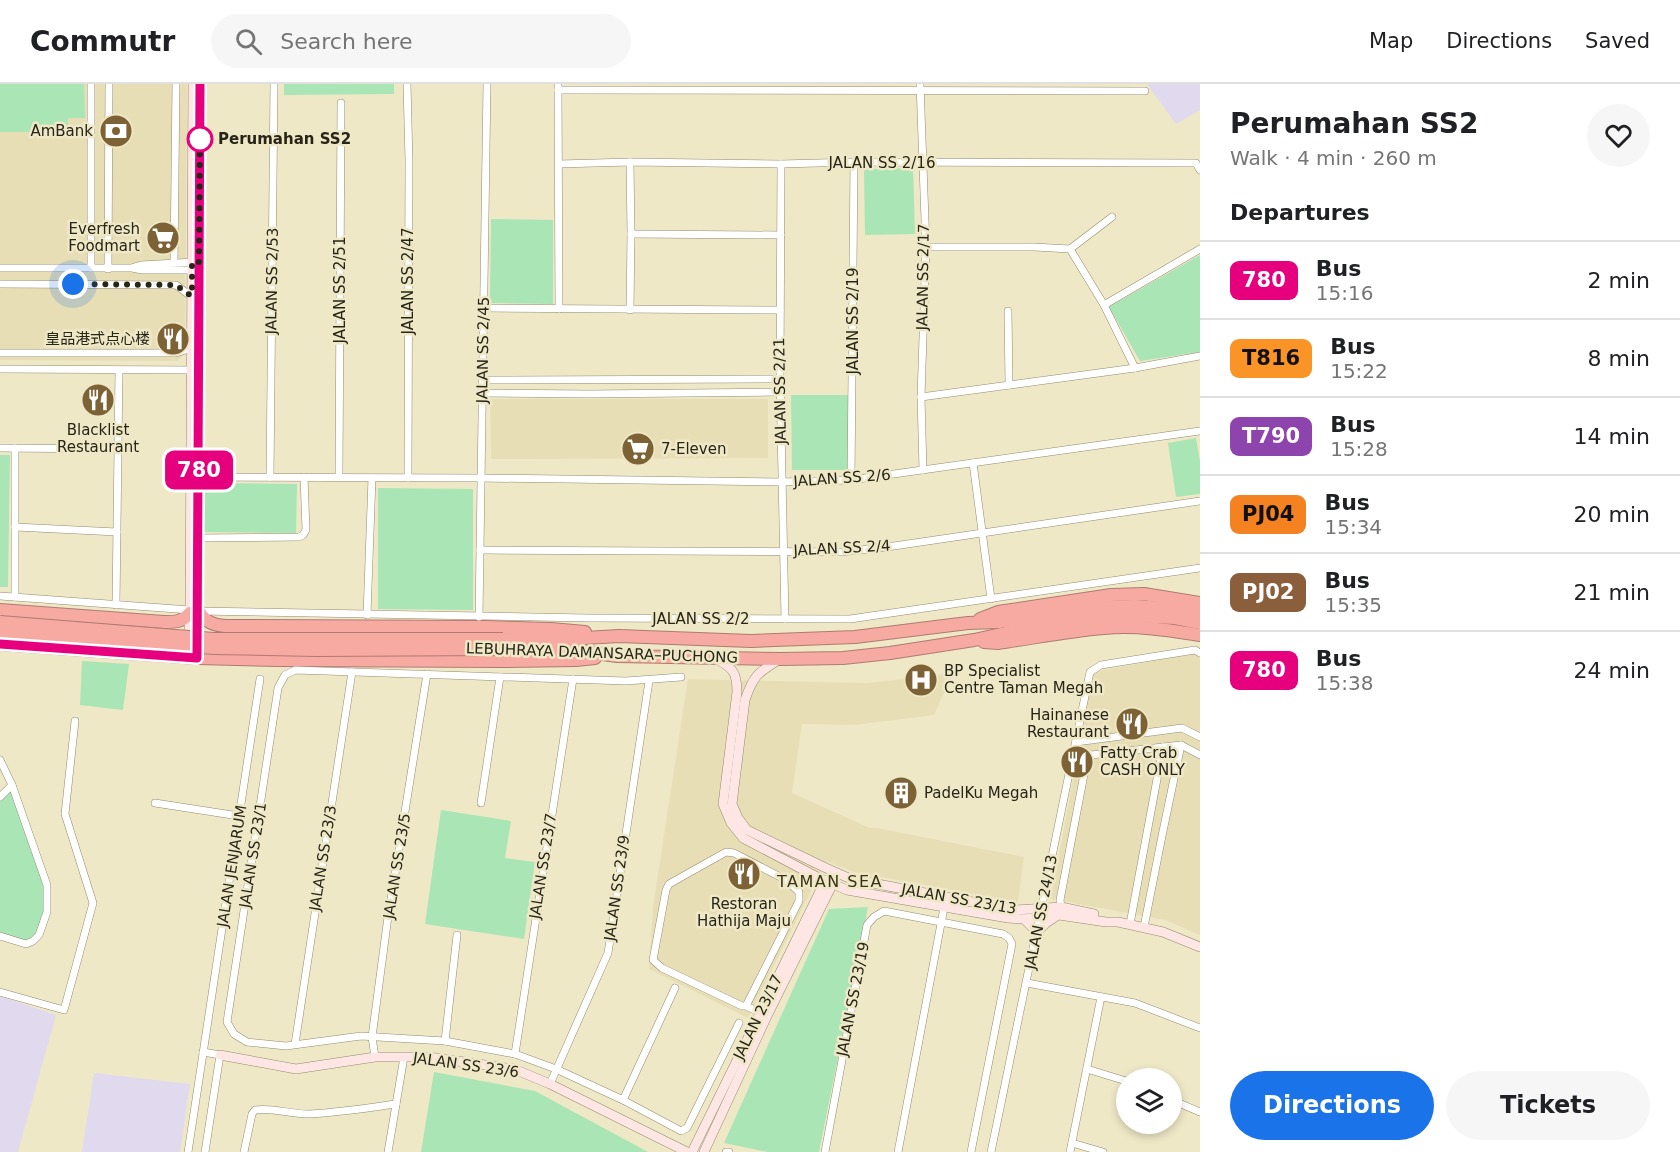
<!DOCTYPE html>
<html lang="en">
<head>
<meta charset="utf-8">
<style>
	body { margin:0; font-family:"DejaVu Sans","Noto Sans SC",sans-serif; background:#f6f6f6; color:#202124; height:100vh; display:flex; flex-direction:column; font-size:22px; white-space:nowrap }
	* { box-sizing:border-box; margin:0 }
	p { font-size:20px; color:#757577 }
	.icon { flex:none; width:33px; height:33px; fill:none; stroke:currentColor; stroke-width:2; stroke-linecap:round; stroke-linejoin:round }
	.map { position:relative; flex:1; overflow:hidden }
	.sheet { display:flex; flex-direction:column; background:#fff; width:480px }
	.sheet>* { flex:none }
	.badge { padding:0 12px; border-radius:9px; font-size:21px; line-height:39px }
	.controls { position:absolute; left:1116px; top:984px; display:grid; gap:12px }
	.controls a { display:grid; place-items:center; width:66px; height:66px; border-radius:50%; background:#fff; box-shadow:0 3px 9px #0003; font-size:30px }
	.you { position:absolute; width:30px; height:30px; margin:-15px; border:4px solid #fff; border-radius:50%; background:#1a73e8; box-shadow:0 0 0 9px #1a73e833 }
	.map>.badge { position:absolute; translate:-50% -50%; box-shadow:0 0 0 3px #fff }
	h2 { padding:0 30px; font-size:22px; line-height:54px }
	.round { display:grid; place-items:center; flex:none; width:63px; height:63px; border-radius:32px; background:#f6f6f6 }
	.overview { display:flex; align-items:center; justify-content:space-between; height:102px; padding:0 30px }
	h1 { font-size:28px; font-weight:800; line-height:45px }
	.cta { display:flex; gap:12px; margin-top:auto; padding:12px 30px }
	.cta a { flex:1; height:69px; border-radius:36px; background:#1a73e8; color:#fff; font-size:24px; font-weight:800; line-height:69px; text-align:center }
	.cta a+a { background:#f6f6f6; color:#202124 }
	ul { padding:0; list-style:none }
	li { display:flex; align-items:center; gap:18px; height:78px; padding:0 30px; border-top:2px solid #e0e0e0 }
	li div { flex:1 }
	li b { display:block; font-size:22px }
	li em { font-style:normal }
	li .badge { min-width:66px; font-weight:700; text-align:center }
	header { display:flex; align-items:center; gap:36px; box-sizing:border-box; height:84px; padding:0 30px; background:#fff; border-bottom:2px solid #e0e0e0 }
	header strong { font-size:28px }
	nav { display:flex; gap:33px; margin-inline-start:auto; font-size:21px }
	.search { width:420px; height:54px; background:#f6f6f6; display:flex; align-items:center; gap:15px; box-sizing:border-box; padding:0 21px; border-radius:33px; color:#757577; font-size:22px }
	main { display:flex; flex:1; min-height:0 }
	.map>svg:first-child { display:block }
	.built { fill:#e8deb6 }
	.education { fill:#e1d9ee }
	.green { fill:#a9e5b5 }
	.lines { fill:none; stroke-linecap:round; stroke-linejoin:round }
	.street-casing { stroke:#938b6e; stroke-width:8 }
	.secondary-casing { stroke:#938b6e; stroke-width:10 }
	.highway-casing { stroke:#ae7b72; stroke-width:14 }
	.street { stroke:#fff; stroke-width:7 }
	.secondary { stroke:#fde6e3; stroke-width:9 }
	.highway { stroke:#f7aaa2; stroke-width:12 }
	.highway-bridge-casing { stroke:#ae7b72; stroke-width:14; stroke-linecap:butt }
	.highway-bridge { stroke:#f7aaa2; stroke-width:12 }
	.line-casing { stroke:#fff; stroke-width:14 }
	.line { stroke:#e6007e; stroke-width:9 }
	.walk { stroke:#272418; stroke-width:6; stroke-dasharray:0 10.8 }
	.stop-dot { fill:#fff; stroke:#e6007e; stroke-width:3 }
	.labels { text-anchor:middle; stroke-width:5; stroke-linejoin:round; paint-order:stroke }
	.poi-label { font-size:15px; fill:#272418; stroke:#efe8c7; text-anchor:end }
	.stop-label { font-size:15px; font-weight:bold; fill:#272418; stroke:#efe8c7; text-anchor:start }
	.street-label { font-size:15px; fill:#272418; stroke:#efe8c7 }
	.neighbourhood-label { font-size:16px; letter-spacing:1.5px; fill:#383217; stroke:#efe8c7 }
</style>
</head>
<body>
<header>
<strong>Commutr</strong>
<div class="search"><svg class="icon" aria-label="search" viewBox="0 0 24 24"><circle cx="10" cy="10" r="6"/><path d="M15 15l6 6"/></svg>Search here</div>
<nav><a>Map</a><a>Directions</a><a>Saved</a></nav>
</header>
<main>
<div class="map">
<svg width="1200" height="1068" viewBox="0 0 1200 1068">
	<rect width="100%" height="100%" fill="#efe8c7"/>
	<!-- built -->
	<g class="built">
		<polygon points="0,0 187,0 185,270 177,277 0,276"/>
		<polygon points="490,315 768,315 768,374 491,375"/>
		<polygon points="1194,570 1200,573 1200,851 1165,836 1051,815 1092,591 1097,587"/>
		<polygon points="953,589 934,631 854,641 802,640 792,709 870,744 877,744 1024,773 1018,818 854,788 826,777 748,934 649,885 653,823 688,595 868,599"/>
	</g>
	<!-- education -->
	<g class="education">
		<polygon points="1147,0 1200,0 1200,26 1176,40"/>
		<polygon points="0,912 56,931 18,1068 0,1068"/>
		<polygon points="94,989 190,1000 180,1068 82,1068"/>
	</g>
	<!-- green -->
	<g class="green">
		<polygon points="0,0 84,0 85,34 68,34 68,48 0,48"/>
		<polygon points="284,0 394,0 394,10 284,11"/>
		<polygon points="913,84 915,150 865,151 864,85"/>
		<polygon points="491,135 553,136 553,220 490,219"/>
		<polygon points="1200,171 1200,268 1140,277 1109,223"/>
		<polygon points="791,311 848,311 849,386 792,386"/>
		<polygon points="1196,354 1200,378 1200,410 1176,413 1168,359"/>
		<polygon points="0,371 10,371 8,503 0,503"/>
		<polygon points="203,399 297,400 296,449 203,448"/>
		<polygon points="378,404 473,405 473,526 378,525"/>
		<polygon points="82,577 129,580 123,626 80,621"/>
		<polygon points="12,702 46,800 46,826 39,848 25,857 0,849 0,715"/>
		<polygon points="441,726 511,737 505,774 535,778 524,855 425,840"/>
		<polygon points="868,823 819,1068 768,1068 724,1059 829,825"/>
		<polygon points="434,988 535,1007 648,1068 421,1068"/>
	</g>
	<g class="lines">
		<defs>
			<g id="street">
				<polyline points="91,0 91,184"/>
				<polyline points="407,0 409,77 408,394"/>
				<polyline points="558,0 559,225"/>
				<polyline points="920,0 926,163 921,313 923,386"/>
				<polyline points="558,6 1145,7"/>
				<polyline points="630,78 631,150 630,226"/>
				<polyline points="559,80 630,78 781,80 854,78 1196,79 1200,86"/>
				<polyline points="781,80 780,295 785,535"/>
				<polyline points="631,150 781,151"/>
				<polyline points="926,163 1034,163 1070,165 1104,221 1135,284"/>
				<polyline points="1070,165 1112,133"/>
				<polyline points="174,179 176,0"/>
				<polyline points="134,183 141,181 195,178"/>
				<polyline points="0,184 132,184 142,186 195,186"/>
				<polyline points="108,185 109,0"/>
				<polyline points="0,200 176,201 188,210 192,211"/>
				<polyline points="1104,221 1200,165"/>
				<polyline points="484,224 780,226"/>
				<polyline points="1008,227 1009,301"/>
				<polyline points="0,269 176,269 192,264"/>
				<polyline points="0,285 195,286"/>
				<polyline points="483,296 780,295"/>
				<polyline points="482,309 589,310 780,308"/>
				<polyline points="921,313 1135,284 1200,272"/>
				<polyline points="0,364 118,365"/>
				<polyline points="973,379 991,515"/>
				<polyline points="195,393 481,394 781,398 851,396 1200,347"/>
				<polyline points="270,393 274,0"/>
				<polyline points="339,393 341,19"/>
				<polyline points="851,396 854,78"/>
				<polyline points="15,443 117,448"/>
				<polyline points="199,454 299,453 303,451 306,446 304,393"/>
				<polyline points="480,466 842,468 887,463 1200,417"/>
				<polyline points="0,512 190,526"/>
				<polyline points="15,513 15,364"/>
				<polyline points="116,521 119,286"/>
				<polyline points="199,527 588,534 850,535 1200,484"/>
				<polyline points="367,531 372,394"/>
				<polyline points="479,533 487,0"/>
				<polyline points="681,593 626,597 295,586 285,591 278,604 227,938 234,950 247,958 286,962 361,952 445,957 515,970 556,985 623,1016 681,1047 687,1044 739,939"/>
				<polyline points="1076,658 1182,644 1200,653"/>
				<polyline points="1073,673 1181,661 1200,671"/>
				<polyline points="0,676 12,701"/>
				<polyline points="0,713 12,701 47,801 47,828 39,851 33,857 26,860 0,852"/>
				<polyline points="155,719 239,732"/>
				<polyline points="481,719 500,593"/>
				<polyline points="1061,823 1060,816 1086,680 1091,671"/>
				<polyline points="1130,840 1163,663"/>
				<polyline points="1144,843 1162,752 1181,661"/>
				<polyline points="1027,899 1135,919 1200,944"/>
				<polyline points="0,908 64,926 93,819 65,730 75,637"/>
				<polyline points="746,922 799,817 799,808 786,796 734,769 726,768 669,800 666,806 653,876 662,884 742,922 746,922 763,930"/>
				<polyline points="445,957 457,851"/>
				<polyline points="295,960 352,588"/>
				<polyline points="203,968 220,971 205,1068"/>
				<polyline points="515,970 573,595"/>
				<polyline points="375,973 372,953 387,840 427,590"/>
				<polyline points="1087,985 1126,997"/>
				<polyline points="550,1000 608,869 649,597"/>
				<polyline points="623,1016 675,904"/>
				<polyline points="1172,1016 1200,1028"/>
				<polyline points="1072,1059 1103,1068"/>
				<polyline points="188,1068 260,595"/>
				<path d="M244 1068 252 1030 255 1026C272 1023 289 1030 307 1030 336 1029 367 1024 396 1020"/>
				<polyline points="388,1068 404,973"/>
				<polyline points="726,1068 729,1068"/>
				<polyline points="825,1068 867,841 874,833 884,827 1003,850 1009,854 1012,860 971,1068"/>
				<polyline points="898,1068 946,813"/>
				<polyline points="991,1068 1090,588 1101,581 1195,566 1200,569"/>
				<polyline points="1070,1068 1101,913"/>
			</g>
			<g id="secondary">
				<polyline points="188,559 190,529 193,0"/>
				<polyline points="198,559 200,0"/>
				<path d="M715 574C733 584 737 588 737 608L723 720 731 739 743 754 817 793 847 806 1008 834 1024 835 1059 831 1106 838H1118L1163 848 1200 863"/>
				<path d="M780 575C758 589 754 590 745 616L732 720 738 734 747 746 826 784 851 795 1015 826 1061 823 1094 830"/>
				<polyline points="1024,835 1037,848 1046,839 1055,833"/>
				<polyline points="220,971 296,985 375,973 429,973 514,985 550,1000 687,1068"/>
				<polyline points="692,1068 825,797"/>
				<polyline points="704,1068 767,932 832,801 833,797"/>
			</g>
			<g id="highway">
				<path d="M0 526 164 538C176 538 182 538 190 529"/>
				<path d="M199 527C205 538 213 541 225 542L486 543 551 545 585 548"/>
				<polyline points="980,535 998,528 1111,511 1144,510 1200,519"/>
				<polyline points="503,555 551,556 619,552 751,557 855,553 968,539 999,538 1090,524 1134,522 1179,525 1200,529"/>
				<path d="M984 558 998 559C1033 554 1068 547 1104 544 1136 541 1168 546 1200 551"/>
				<polyline points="0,560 197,574 278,576 502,577 576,576 595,574"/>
				<polyline points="502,565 574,566 617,572 780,575 843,574 890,569 974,556 1043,541 1093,534 1134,532 1175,534 1200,539"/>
			</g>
		</defs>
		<!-- street casing -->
		<use href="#street" class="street-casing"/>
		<!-- secondary casing -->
		<use href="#secondary" class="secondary-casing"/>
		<!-- highway casing -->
		<use href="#highway" class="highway-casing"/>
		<!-- street -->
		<use href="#street" class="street"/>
		<!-- secondary -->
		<use href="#secondary" class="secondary"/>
		<!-- highway -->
		<use href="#highway" class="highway"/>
		<defs>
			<g id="highway-bridge">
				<polyline points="0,538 214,555 503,555"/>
				<polyline points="0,548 214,564 316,566 502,565"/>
			</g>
		</defs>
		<!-- highway-bridge casing -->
		<use href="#highway-bridge" class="highway-bridge-casing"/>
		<!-- highway-bridge -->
		<use href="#highway-bridge" class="highway-bridge"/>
	</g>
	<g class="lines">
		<defs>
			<polyline id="line" points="0,560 197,574 200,0"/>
		</defs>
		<!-- line casing -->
		<use href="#line" class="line-casing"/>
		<!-- line -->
		<use href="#line" class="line"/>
		<!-- walk -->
		<polyline class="walk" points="73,200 176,201 188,210 192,211 192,178 199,178 200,50 200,55"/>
	</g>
	<!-- icons -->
	<defs>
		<symbol id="bank-disc" viewBox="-11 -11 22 22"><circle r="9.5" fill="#7d6235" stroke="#efe8c7"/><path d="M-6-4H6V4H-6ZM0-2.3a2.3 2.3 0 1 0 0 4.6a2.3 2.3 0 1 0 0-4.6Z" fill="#fff"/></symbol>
		<symbol id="supermarket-disc" viewBox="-11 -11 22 22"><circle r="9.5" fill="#7d6235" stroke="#efe8c7"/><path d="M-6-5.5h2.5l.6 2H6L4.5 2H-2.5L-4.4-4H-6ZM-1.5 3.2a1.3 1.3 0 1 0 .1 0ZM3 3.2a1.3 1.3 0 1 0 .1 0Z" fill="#fff"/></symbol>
		<symbol id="restaurant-disc" viewBox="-11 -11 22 22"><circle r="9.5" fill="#7d6235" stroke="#efe8c7"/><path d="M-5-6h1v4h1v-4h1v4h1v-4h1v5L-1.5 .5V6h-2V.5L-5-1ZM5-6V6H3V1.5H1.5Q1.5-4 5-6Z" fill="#fff"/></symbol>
		<symbol id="hospital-disc" viewBox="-11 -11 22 22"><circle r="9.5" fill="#7d6235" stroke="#efe8c7"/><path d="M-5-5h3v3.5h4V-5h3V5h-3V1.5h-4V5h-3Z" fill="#fff"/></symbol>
		<symbol id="building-disc" viewBox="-11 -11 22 22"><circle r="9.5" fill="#7d6235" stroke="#efe8c7"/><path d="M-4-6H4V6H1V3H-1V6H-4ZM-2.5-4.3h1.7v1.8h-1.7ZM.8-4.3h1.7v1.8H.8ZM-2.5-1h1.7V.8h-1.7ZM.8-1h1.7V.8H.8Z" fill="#fff"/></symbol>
	</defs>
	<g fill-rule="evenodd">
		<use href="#bank-disc" x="97" y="28" width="38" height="38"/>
		<use href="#supermarket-disc" x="144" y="135" width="38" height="38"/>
		<use href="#restaurant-disc" x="154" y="236" width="38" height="38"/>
		<use href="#restaurant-disc" x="79" y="297" width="38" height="38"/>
		<use href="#supermarket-disc" x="619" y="346" width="38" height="38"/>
		<use href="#hospital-disc" x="902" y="577" width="38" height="38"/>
		<use href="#restaurant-disc" x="1113" y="621" width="38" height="38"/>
		<use href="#restaurant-disc" x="1058" y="659" width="38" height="38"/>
		<use href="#building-disc" x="882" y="690" width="38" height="38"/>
		<use href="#restaurant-disc" x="725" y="771" width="38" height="38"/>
	</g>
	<!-- markers -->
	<circle class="stop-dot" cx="200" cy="55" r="12"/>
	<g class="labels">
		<!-- poi labels -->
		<g class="poi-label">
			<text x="93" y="52">AmBank</text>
			<text x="140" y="150">Everfresh<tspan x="140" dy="17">Foodmart</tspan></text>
			<text x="150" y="260">皇品港式点心楼</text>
			<text x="98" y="351" text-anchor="middle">Blacklist<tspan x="98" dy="17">Restaurant</tspan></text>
			<text x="661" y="370" text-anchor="start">7-Eleven</text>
			<text x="944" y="592" text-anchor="start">BP Specialist<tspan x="944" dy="17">Centre Taman Megah</tspan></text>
			<text x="1109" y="636">Hainanese<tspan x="1109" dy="17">Restaurant</tspan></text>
			<text x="1100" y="674" text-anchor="start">Fatty Crab<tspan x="1100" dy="17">CASH ONLY</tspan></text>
			<text x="924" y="714" text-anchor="start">PadelKu Megah</text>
			<text x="744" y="825" text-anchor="middle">Restoran<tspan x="744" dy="17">Hathija Maju</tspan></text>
		</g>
		<!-- stop labels -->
		<g class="stop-label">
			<text x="218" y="60">Perumahan SS2</text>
		</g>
		<!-- street labels -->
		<g class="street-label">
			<text x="882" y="84">JALAN SS 2/16</text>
			<text transform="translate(923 193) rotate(-89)" y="5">JALAN SS 2/17</text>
			<text transform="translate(272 197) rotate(-89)" y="5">JALAN SS 2/53</text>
			<text transform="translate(408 197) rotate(-90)" y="5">JALAN SS 2/47</text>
			<text transform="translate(340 206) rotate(-90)" y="5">JALAN SS 2/51</text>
			<text transform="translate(853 237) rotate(-90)" y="5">JALAN SS 2/19</text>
			<text transform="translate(483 266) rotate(-89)" y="5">JALAN SS 2/45</text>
			<text transform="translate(780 307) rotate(-91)" y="5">JALAN SS 2/21</text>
			<text transform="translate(842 394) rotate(-4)" y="5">JALAN SS 2/6</text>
			<text transform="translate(842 464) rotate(-3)" y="5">JALAN SS 2/4</text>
			<text x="701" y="540">JALAN SS 2/2</text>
			<text transform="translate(602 569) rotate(2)" y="5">LEBUHRAYA DAMANSARA–PUCHONG</text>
			<text transform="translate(253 771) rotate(-81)" y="5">JALAN SS 23/1</text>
			<text transform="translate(323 774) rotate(-81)" y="5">JALAN SS 23/3</text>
			<text transform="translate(232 782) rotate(-81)" y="5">JALAN JENJARUM</text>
			<text transform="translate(397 782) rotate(-81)" y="5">JALAN SS 23/5</text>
			<text transform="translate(543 782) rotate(-81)" y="5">JALAN SS 23/7</text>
			<text transform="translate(617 804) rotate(-82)" y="5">JALAN SS 23/9</text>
			<text transform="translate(959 815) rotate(10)" y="5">JALAN SS 23/13</text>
			<text transform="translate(1041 828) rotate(-79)" y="5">JALAN SS 24/13</text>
			<text transform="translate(853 915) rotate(-79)" y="5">JALAN SS 23/19</text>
			<text transform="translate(758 933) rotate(-64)" y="5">JALAN 23/17</text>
			<text transform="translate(466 981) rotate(8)" y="5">JALAN SS 23/6</text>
		</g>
		<!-- neighbourhood labels -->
		<g class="neighbourhood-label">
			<text x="830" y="803">TAMAN SEA</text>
		</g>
	</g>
</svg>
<div class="controls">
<a><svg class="icon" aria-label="layers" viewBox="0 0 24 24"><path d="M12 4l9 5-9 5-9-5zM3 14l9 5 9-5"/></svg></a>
</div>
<div class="you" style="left:73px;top:200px"></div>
<b class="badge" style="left:199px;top:386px;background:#e6007e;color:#fff">780</b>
</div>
<section class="sheet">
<div class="overview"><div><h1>Perumahan SS2</h1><p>Walk · 4 min · 260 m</p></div><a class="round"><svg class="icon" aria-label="heart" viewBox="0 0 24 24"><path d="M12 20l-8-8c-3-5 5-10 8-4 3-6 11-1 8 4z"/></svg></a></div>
<h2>Departures</h2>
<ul>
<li><span class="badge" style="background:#e6007e;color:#fff">780</span><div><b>Bus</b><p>15:16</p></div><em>2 min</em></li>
<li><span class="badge" style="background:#fa9426;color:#111">T816</span><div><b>Bus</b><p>15:22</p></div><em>8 min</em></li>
<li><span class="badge" style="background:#8e44ad;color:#fff">T790</span><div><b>Bus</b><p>15:28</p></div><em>14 min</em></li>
<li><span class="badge" style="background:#f58220;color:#111">PJ04</span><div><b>Bus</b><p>15:34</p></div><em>20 min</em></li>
<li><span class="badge" style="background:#8b5e3c;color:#fff">PJ02</span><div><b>Bus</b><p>15:35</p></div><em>21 min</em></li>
<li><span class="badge" style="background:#e6007e;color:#fff">780</span><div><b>Bus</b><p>15:38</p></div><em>24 min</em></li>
</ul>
<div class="cta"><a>Directions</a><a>Tickets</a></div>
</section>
</main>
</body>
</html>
